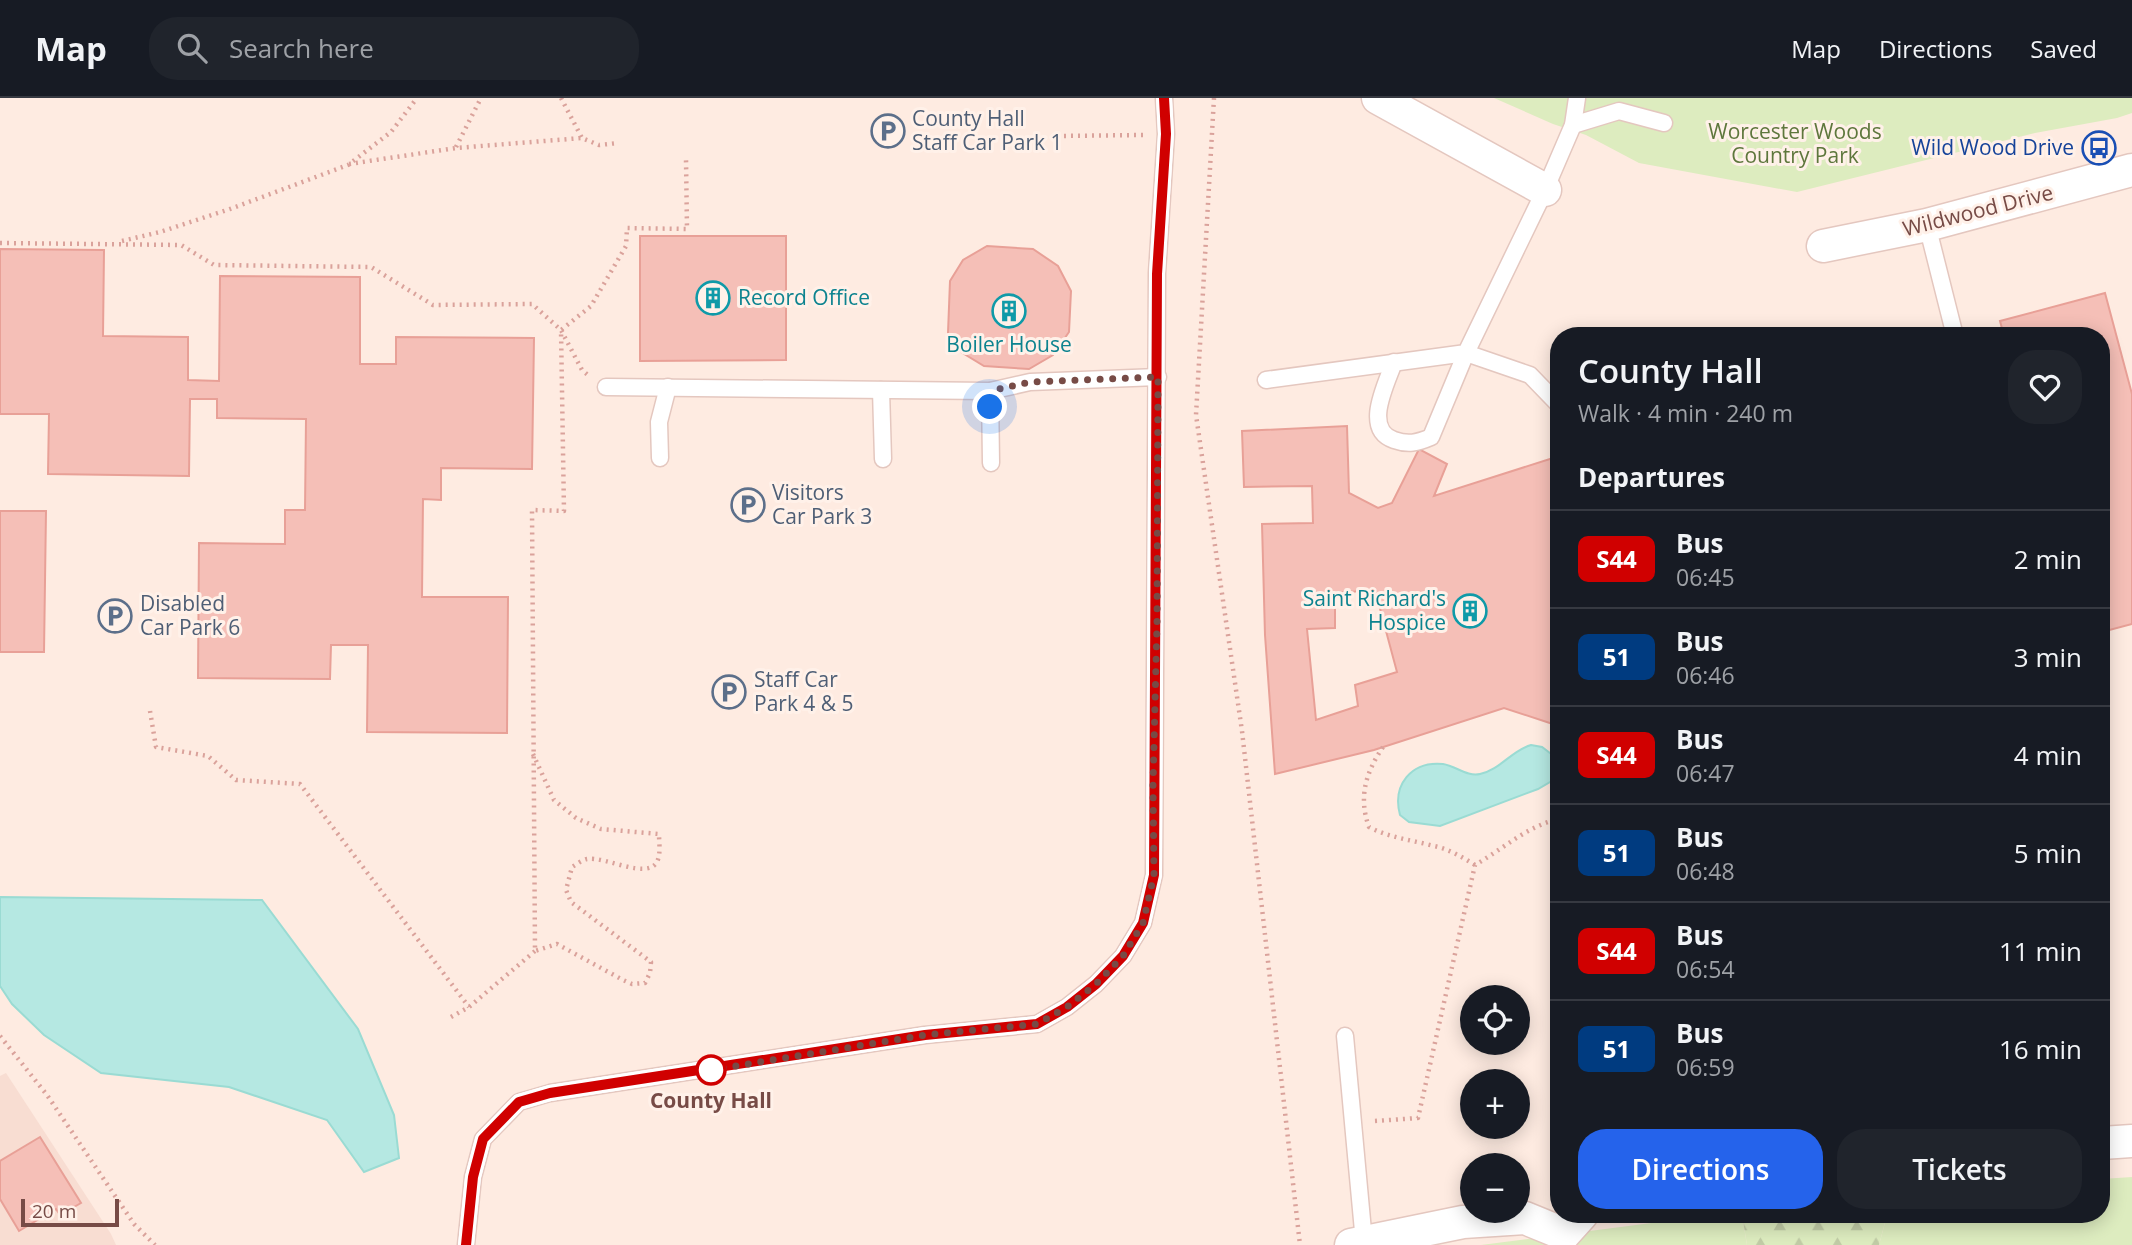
<!DOCTYPE html>
<html lang="en">
<head>
<meta charset="utf-8">
<style>
	body { margin:0; font-family:"Open Sans",sans-serif; background:#20242c; color:#f1f3f6; height:100vh; display:flex; flex-direction:column; font-size:26px; white-space:nowrap }
	* { box-sizing:border-box; margin:0 }
	p { font-size:23px; color:#9ea1a6 }
	.icon { flex:none; width:38px; height:38px; fill:none; stroke:currentColor; stroke-width:2; stroke-linecap:round; stroke-linejoin:round }
	.map { position:relative; flex:1; overflow:hidden }
	.details { position:absolute; left:1550px; top:229px; width:560px; height:896px; display:flex; flex-direction:column; background:#171b24; border-radius:28px; box-shadow:0 4px 18px #0003 }
	.details>* { flex:none }
	.badge { padding:0 14px; border-radius:10px; font-size:24px; line-height:46px }
	.buttons { position:absolute; left:1460px; top:887px; display:grid; gap:14px }
	.buttons a { display:grid; place-items:center; width:70px; height:70px; border-radius:50%; background:#171b24; box-shadow:0 4px 18px #0003; font-size:35px }
	.scale { position:absolute; left:21px; bottom:18px; width:98px; box-sizing:border-box; padding-left:7px; border:4px solid #774b46; border-top:0; font-size:19px; line-height:24px; white-space:nowrap; color:#774b46; -webkit-text-stroke:5px #fff1e9; paint-order:stroke }
	.you { position:absolute; width:35px; height:35px; margin:-18px; border:5px solid #fff; border-radius:50%; background:#1a73e8; box-shadow:0 0 0 10px #1a73e833 }
	.map>.badge { position:absolute; translate:-50% -50%; box-shadow:0 0 0 4px #fff }
	h2 { padding:0 28px; font-size:26px; line-height:63px }
	.round { display:grid; place-items:center; flex:none; width:74px; height:74px; border-radius:28px; background:#20242c }
	.summary { display:flex; align-items:center; justify-content:space-between; height:119px; padding:0 28px }
	h1 { font-size:33px; font-weight:600; line-height:52px }
	.action { display:flex; gap:14px; margin-top:auto; padding:14px 28px }
	.action a { flex:1; height:80px; border-radius:28px; background:#2563eb; color:#fff; font-size:28px; font-weight:600; line-height:80px; text-align:center }
	.action a+a { background:#20242c; color:#f1f3f6 }
	ul { padding:0; list-style:none }
	li { display:flex; align-items:center; gap:21px; height:98px; padding:0 28px; border-top:2px solid #363941 }
	li div { flex:1 }
	li b { display:block; font-size:26px }
	li em { font-style:normal }
	li .badge { min-width:77px; font-weight:700; text-align:center }
	header { display:flex; align-items:center; gap:42px; box-sizing:border-box; height:98px; padding:0 35px; background:#171b24; border-bottom:2px solid #363941 }
	header strong { font-size:33px }
	nav { display:flex; gap:38px; margin-inline-start:auto; font-size:24px }
	.search { width:490px; height:63px; background:#20242c; display:flex; align-items:center; gap:18px; box-sizing:border-box; padding:0 24px; border-radius:28px; color:#9ea1a6; font-size:26px }
	.map>svg:first-child { display:block }
	.residential { fill:#f8ddd2 }
	.green { fill:#ddecbf }
	.forest { fill:url(#forest-firs) }
	.water { fill:#b5e8e2; stroke:#9adbd3; stroke-width:2 }
	.building { fill:#f5bfb7; stroke:#e8a097; stroke-width:2; fill-rule:evenodd }
	.lines { fill:none; stroke-linecap:round; stroke-linejoin:round }
	.service-casing { stroke:#e4c7bf; stroke-width:19 }
	.minor-casing { stroke:#e4c7bf; stroke-width:35 }
	.path { stroke:#daa29b; stroke-width:4.5; stroke-dasharray:2 5; stroke-linecap:butt }
	.service { stroke:#fff; stroke-width:16 }
	.minor { stroke:#fff; stroke-width:32 }
	.line-casing { stroke:#fff; stroke-width:16 }
	.line { stroke:#d00000; stroke-width:10 }
	.walk { stroke:#774b46; stroke-width:7; stroke-dasharray:0 12.6 }
	.stop-dot { fill:#fff; stroke:#d00000; stroke-width:3.5 }
	.labels { text-anchor:middle; stroke-width:6; stroke-linejoin:round; paint-order:stroke }
	.service-label { font-size:21px; fill:#4e5e75; stroke:#fff1e9; text-anchor:start }
	.park-label { font-size:21px; fill:#5e773c; stroke:#fff1e9 }
	.transit-label { font-size:21px; fill:#164399; stroke:#fff1e9; text-anchor:end }
	.street-label { font-size:21px; fill:#774b46; stroke:#fff1e9 }
	.culture-label { font-size:21px; fill:#0d838f; stroke:#fff1e9; text-anchor:start }
	.stop-label { font-size:21px; font-weight:bold; fill:#774b46; stroke:#fff1e9 }
</style>
</head>
<body>
<header>
<strong>Map</strong>
<div class="search"><svg class="icon" aria-label="search" viewBox="0 0 24 24"><circle cx="10" cy="10" r="6"/><path d="M15 15l6 6"/></svg>Search here</div>
<nav><a>Map</a><a>Directions</a><a>Saved</a></nav>
</header>
<div class="map">
<svg width="2132" height="1147" viewBox="0 0 2132 1147">
	<defs>
		<pattern id="forest-firs" width="22" height="20" patternUnits="userSpaceOnUse" patternTransform="scale(1.75)"><rect width="22" height="20" fill="#ddecbf"/><path d="M5 1l3.5 6h-7zM16 11l3.5 6h-7z" fill="#c1cca6"/></pattern>
	</defs>
	<rect width="100%" height="100%" fill="#feebe1"/>
	<!-- residential -->
	<polygon class="residential" points="6,975 111,1136 116,1147 0,1147 0,978"/>
	<!-- green -->
	<g class="green">
		<polygon points="1494,0 2132,0 2132,15 2117,20 2035,35 1797,94 1639,65 1586,37 1553,26"/>
		<polygon points="2132,1079 2132,1147 1879,1147 1887,1117 2102,1116 2102,1081"/>
		<polygon points="1721,1116 1742,1117 1747,1147 1481,1147"/>
	</g>
	<!-- forest -->
	<polygon class="forest" points="1742,1117 1742,1116 1887,1117 1879,1147 1747,1147"/>
	<!-- water -->
	<g class="water">
		<path d="M1531 647 1542 649 1559 662V670L1555 681 1538 691 1440 728 1409 724 1400 717C1392 687 1411 663 1443 666 1456 668 1467 679 1480 676 1500 672 1512 652 1531 647Z"/>
		<polygon points="0,799 262,802 358,931 394,1017 399,1060 364,1074 327,1022 229,989 101,975 44,937 12,906 0,888"/>
	</g>
	<!-- building -->
	<g class="building">
		<polygon points="640,138 786,138 786,262 640,263"/>
		<polygon points="987,148 1033,151 1058,168 1071,193 1069,234 1053,257 1029,271 984,268 961,254 948,235 950,183 963,162"/>
		<polygon points="0,151 104,152 103,238 188,239 188,282 219,283 220,178 360,179 360,266 396,266 396,239 534,240 532,371 441,370 441,402 423,401 422,499 508,499 507,635 367,634 368,547 331,547 330,581 198,580 199,445 285,446 285,412 305,412 306,321 217,320 217,301 190,301 189,378 48,376 49,316 0,316"/>
		<polygon points="2105,195 2132,296 2132,526 2102,534 2102,238 2004,238 2000,223"/>
		<path d="M1347 328 1349 395 1378 410 1392 405 1419 351 1447 366 1434 398 1553 360 1559 376V628L1504 610 1374 652 1275 676 1265 537 1262 426 1313 425 1312 388 1244 389 1242 333ZM1375 492 1397 574 1355 587 1358 608 1316 622 1307 531 1335 530V495Z"/>
		<polygon points="0,413 46,413 44,554 0,554"/>
		<polygon points="40,1039 81,1105 60,1117 56,1111 19,1133 0,1101 0,1063"/>
	</g>
	<g class="lines">
		<defs>
			<g id="service">
				<polyline points="1573,27 1619,13 1664,25"/>
				<polyline points="1927,127 1955,238"/>
				<path d="M1394 264C1387 285 1362 331 1394 342 1408 347 1417 345 1431 339L1466 255 1530 277 1559 307"/>
				<polyline points="1266,282 1466,255 1545,92 1573,27 1577,0"/>
				<polyline points="606,289 990,293 1030,284 1158,279"/>
				<polyline points="881,292 883,361"/>
				<polyline points="990,293 991,365"/>
				<polyline points="660,360 659,324 668,289"/>
				<polyline points="1345,938 1364,1144"/>
				<polyline points="466,1147 473,1079 483,1041 519,1004 550,995 925,937 1037,926 1067,909 1096,886 1123,858 1143,825 1154,777 1157,175 1166,36 1164,0"/>
			</g>
			<g id="minor">
				<polyline points="1378,0 1545,92"/>
				<polyline points="1823,148 1927,127 2132,72"/>
				<polyline points="2102,1045 2132,1043"/>
				<polyline points="1351,1147 1463,1124 1525,1120 1564,1136 1582,1116"/>
			</g>
		</defs>
		<!-- service casing -->
		<use href="#service" class="service-casing"/>
		<!-- minor casing -->
		<use href="#minor" class="minor-casing"/>
		<!-- path -->
		<g class="path">
			<polyline points="561,0 582,40"/>
			<polyline points="1214,0 1196,317 1242,633 1300,1147"/>
			<polyline points="1057,38 1144,37"/>
			<polyline points="456,49 481,0"/>
			<polyline points="349,66 456,50 582,40 599,47 618,45"/>
			<polyline points="122,143 160,134 230,111 348,67 391,34 417,0"/>
			<polyline points="0,145 181,147 214,167 371,169 433,207 532,206 561,232 582,272 588,277"/>
			<polyline points="150,613 156,649 208,658 236,682 300,686 469,909"/>
			<path d="M1383 649C1366 674 1358 699 1369 729 1390 740 1412 742 1434 748 1449 751 1462 759 1475 767"/>
			<path d="M533 656 554 702 576 720 601 731 659 736C659 744 661 756 657 764 647 782 605 758 587 761 582 762 577 766 572 769L566 792 571 804 651 864 650 875 645 885 632 886 623 882 557 846 535 853 532 412 564 413 561 232 591 208 626 148 627 130 687 131 686 61"/>
			<polyline points="451,919 469,909 535,853"/>
			<polyline points="0,938 47,997 134,1126 155,1147"/>
			<path d="M1375 1023 1418 1020 1475 767C1503 751 1527 728 1559 721"/>
		</g>
		<!-- service -->
		<use href="#service" class="service"/>
		<!-- minor -->
		<use href="#minor" class="minor"/>
	</g>
	<g class="lines">
		<defs>
			<polyline id="line" points="466,1147 473,1079 483,1041 519,1004 550,995 925,937 1037,926 1067,909 1096,886 1123,858 1143,825 1154,777 1157,176 1166,36 1164,0"/>
		</defs>
		<!-- line casing -->
		<use href="#line" class="line-casing"/>
		<!-- line -->
		<use href="#line" class="line"/>
		<!-- walk -->
		<polyline class="walk" points="711,972 925,937 1037,926 1067,909 1096,886 1123,858 1143,825 1154,777 1153,688 1157,524 1158,279 1030,284 990,293 990,309"/>
	</g>
	<!-- icons -->
	<defs>
		<symbol id="parking-ring" viewBox="-11 -11 22 22"><circle r="9.5" fill="#fff1e9" stroke="#5c6f8a" stroke-width="1.5"/><path d="M-3.5-5.5H1a3.5 3.5 0 0 1 0 7H-1V5.5H-3.5ZM-1-3.4V-.6H.8a1.4 1.4 0 0 0 0-2.8Z" fill="#5c6f8a"/></symbol>
		<symbol id="bus-ring" viewBox="-11 -11 22 22"><circle r="9.5" fill="#fff1e9" stroke="#1a4fb4" stroke-width="1.5"/><path d="M-5-6H5V4H4V6H2V4H-2V6H-4V4H-5ZM-3.5-4V0h7V-4ZM-3.5 1.2v1.5H-2V1.2ZM2 1.2v1.5H3.5V1.2Z" fill="#1a4fb4"/></symbol>
		<symbol id="building-ring" viewBox="-11 -11 22 22"><circle r="9.5" fill="#fff1e9" stroke="#0f9aa8" stroke-width="1.5"/><path d="M-4-6H4V6H1V3H-1V6H-4ZM-2.5-4.3h1.7v1.8h-1.7ZM.8-4.3h1.7v1.8H.8ZM-2.5-1h1.7V.8h-1.7ZM.8-1h1.7V.8H.8Z" fill="#0f9aa8"/></symbol>
	</defs>
	<g fill-rule="evenodd">
		<use href="#parking-ring" x="869" y="14" width="38" height="38"/>
		<use href="#bus-ring" x="2080" y="31" width="38" height="38"/>
		<use href="#building-ring" x="694" y="181" width="38" height="38"/>
		<use href="#building-ring" x="990" y="194" width="38" height="38"/>
		<use href="#parking-ring" x="729" y="388" width="38" height="38"/>
		<use href="#building-ring" x="1451" y="494" width="38" height="38"/>
		<use href="#parking-ring" x="96" y="499" width="38" height="38"/>
		<use href="#parking-ring" x="710" y="575" width="38" height="38"/>
	</g>
	<!-- markers -->
	<circle class="stop-dot" cx="711" cy="972" r="14"/>
	<g class="labels">
		<!-- service labels -->
		<g class="service-label">
			<text x="912" y="28">County Hall<tspan x="912" dy="24">Staff Car Park 1</tspan></text>
			<text x="772" y="402">Visitors<tspan x="772" dy="24">Car Park 3</tspan></text>
			<text x="140" y="513">Disabled<tspan x="140" dy="24">Car Park 6</tspan></text>
			<text x="754" y="589">Staff Car<tspan x="754" dy="24">Park 4 &amp; 5</tspan></text>
		</g>
		<!-- park labels -->
		<g class="park-label">
			<text x="1795" y="41">Worcester Woods<tspan x="1795" dy="24">Country Park</tspan></text>
		</g>
		<!-- transit labels -->
		<g class="transit-label">
			<text x="2074" y="57">Wild Wood Drive</text>
		</g>
		<!-- street labels -->
		<g class="street-label">
			<text transform="translate(1978 113) rotate(-14)" y="7">Wildwood Drive</text>
		</g>
		<!-- culture labels -->
		<g class="culture-label">
			<text x="738" y="207">Record Office</text>
			<text x="1009" y="254" text-anchor="middle">Boiler House</text>
			<text x="1446" y="508" text-anchor="end">Saint Richard's<tspan x="1446" dy="24">Hospice</tspan></text>
		</g>
		<!-- stop labels -->
		<g class="stop-label">
			<text x="711" y="1010">County Hall</text>
		</g>
	</g>
</svg>
<div class="buttons">
<a><svg class="icon" aria-label="locate" viewBox="0 0 24 24"><circle cx="12" cy="12" r="6"/><path d="M12 2v4M12 18v4M2 12h4M18 12h4"/></svg></a>
<a>+</a>
<a>−</a>
</div>
<div class="scale">20 m</div>
<div class="you" style="left:990px;top:309px"></div>
<section class="details">
<div class="summary"><div><h1>County Hall</h1><p>Walk · 4 min · 240 m</p></div><a class="round"><svg class="icon" aria-label="heart" viewBox="0 0 24 24"><path d="M12 20l-8-8c-3-5 5-10 8-4 3-6 11-1 8 4z"/></svg></a></div>
<h2>Departures</h2>
<ul>
<li><span class="badge" style="background:#d00000;color:#fff">S44</span><div><b>Bus</b><p>06:45</p></div><em>2 min</em></li>
<li><span class="badge" style="background:#003b80;color:#fff">51</span><div><b>Bus</b><p>06:46</p></div><em>3 min</em></li>
<li><span class="badge" style="background:#d00000;color:#fff">S44</span><div><b>Bus</b><p>06:47</p></div><em>4 min</em></li>
<li><span class="badge" style="background:#003b80;color:#fff">51</span><div><b>Bus</b><p>06:48</p></div><em>5 min</em></li>
<li><span class="badge" style="background:#d00000;color:#fff">S44</span><div><b>Bus</b><p>06:54</p></div><em>11 min</em></li>
<li><span class="badge" style="background:#003b80;color:#fff">51</span><div><b>Bus</b><p>06:59</p></div><em>16 min</em></li>
</ul>
<div class="action"><a>Directions</a><a>Tickets</a></div>
</section>
</div>
</body>
</html>
